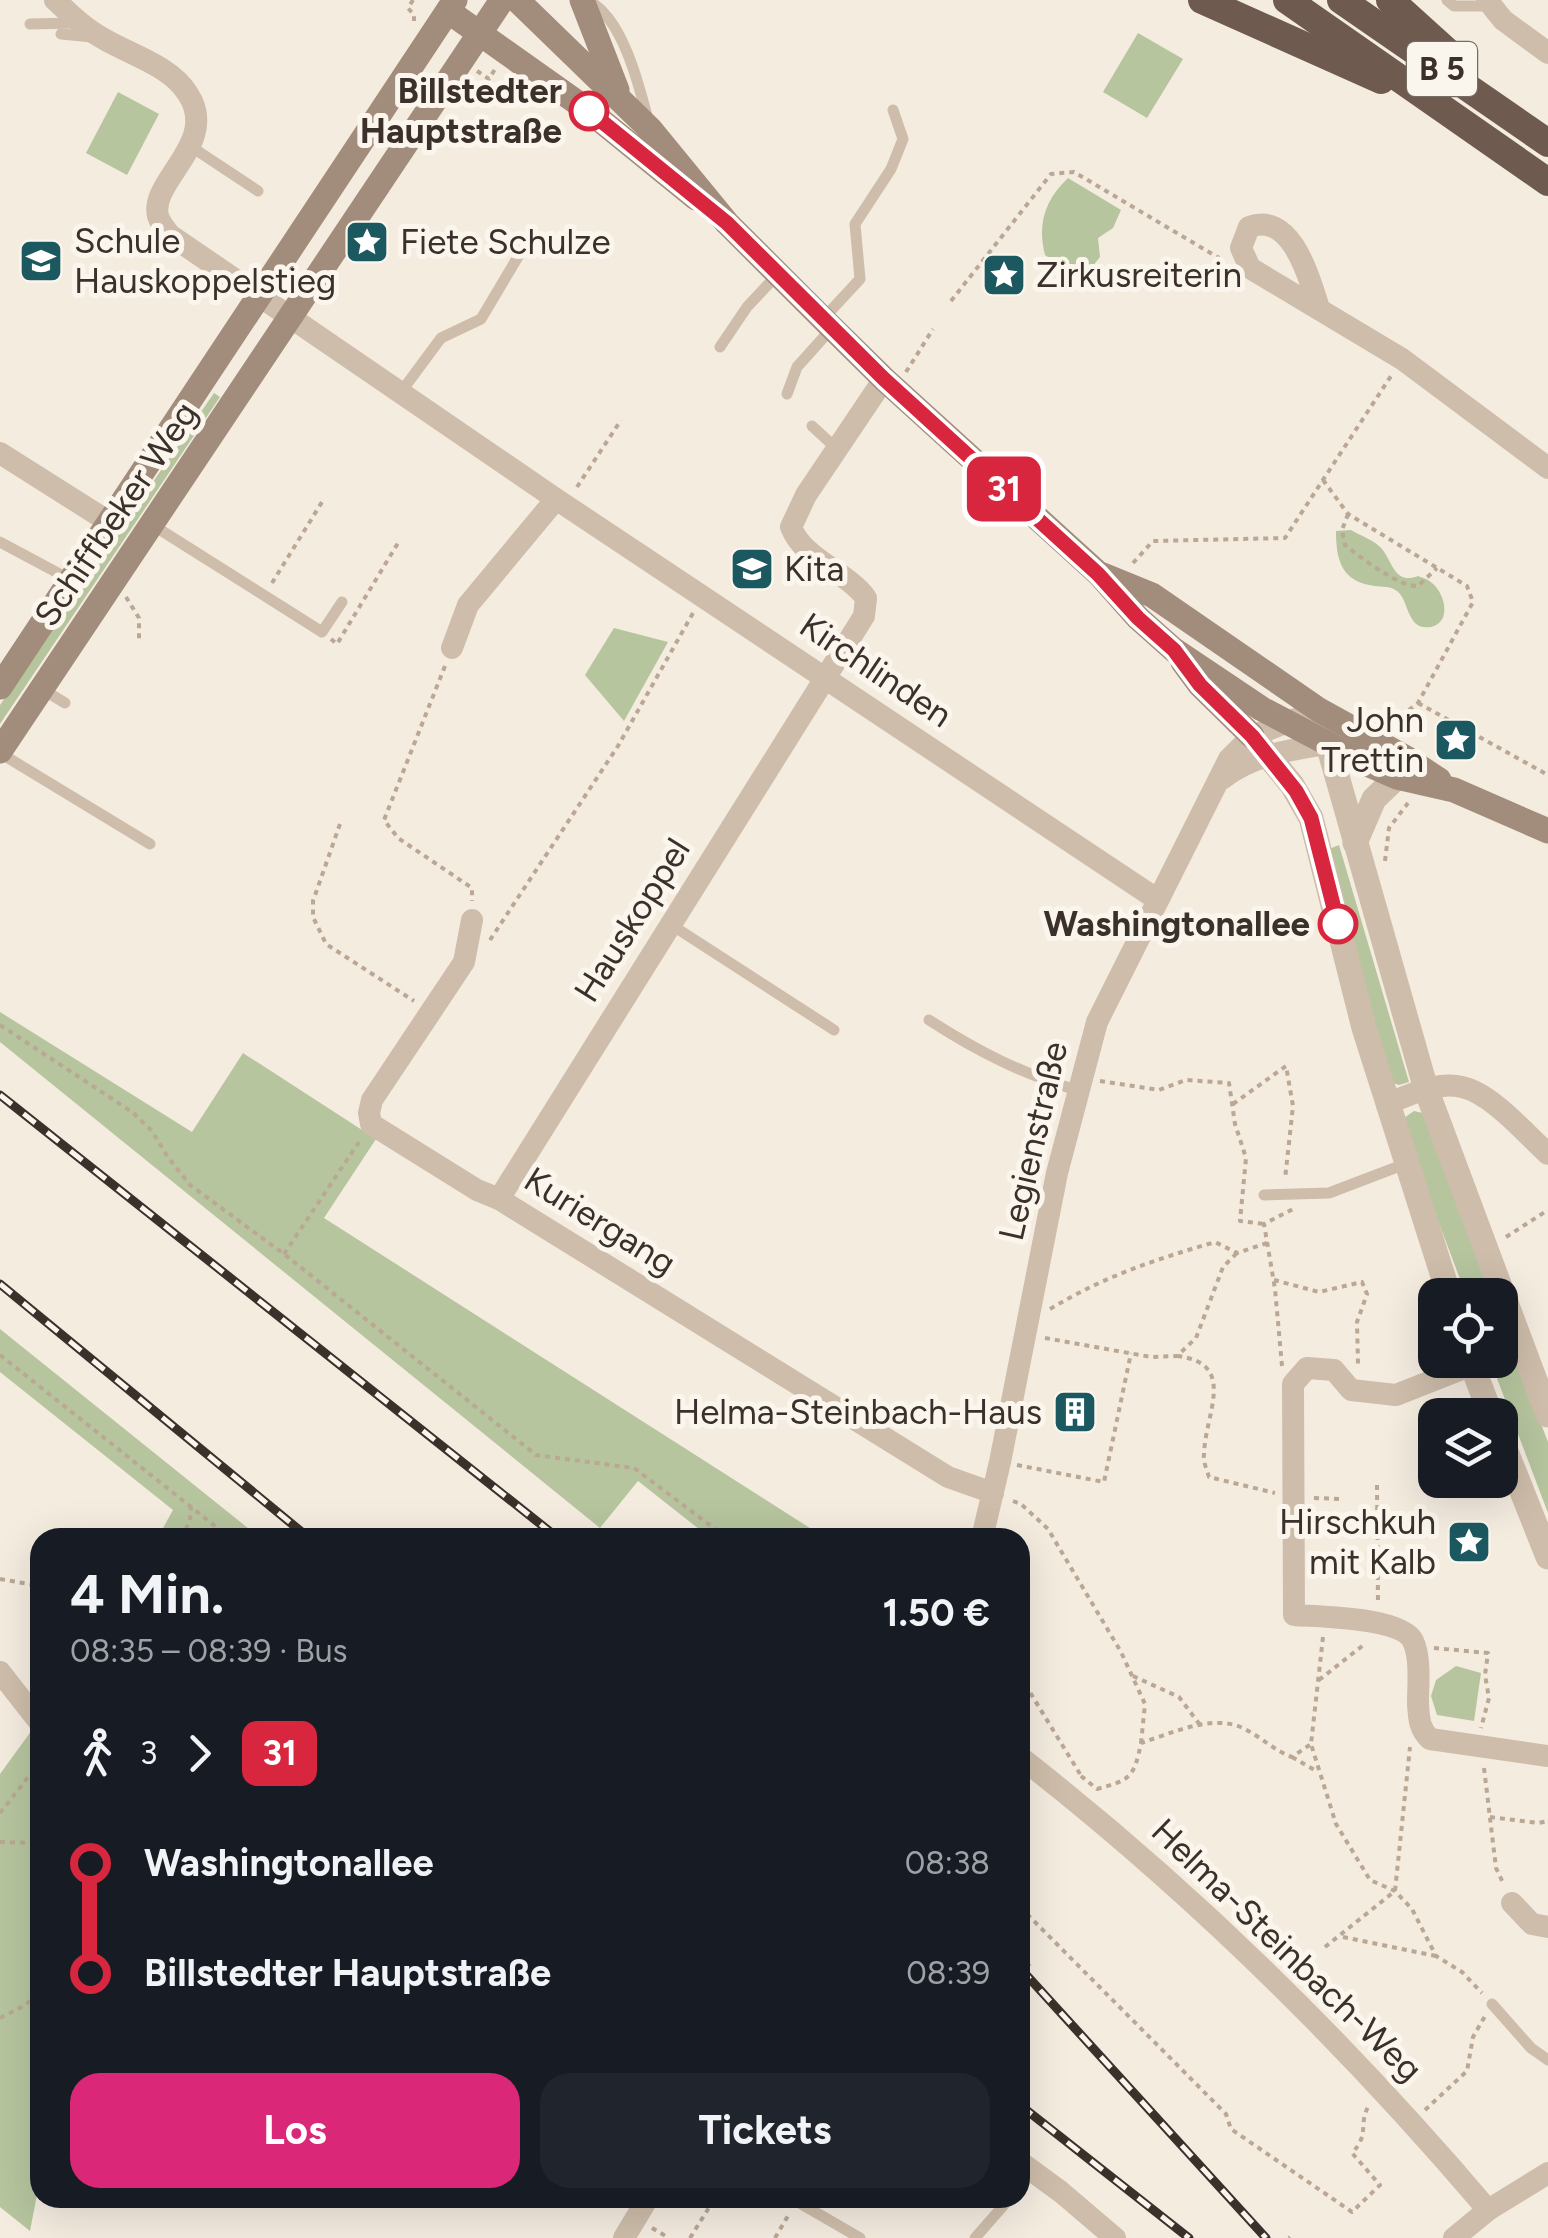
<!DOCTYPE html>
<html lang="de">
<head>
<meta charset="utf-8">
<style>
	body { margin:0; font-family:Figtree,sans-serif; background:#20242c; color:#f1f3f6; height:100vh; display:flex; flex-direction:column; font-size:38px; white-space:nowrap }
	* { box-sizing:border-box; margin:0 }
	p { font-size:32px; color:#9ea1a6 }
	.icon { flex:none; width:55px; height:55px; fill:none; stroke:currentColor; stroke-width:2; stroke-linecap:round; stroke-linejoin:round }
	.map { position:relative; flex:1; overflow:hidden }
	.details { position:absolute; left:30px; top:1528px; width:1000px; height:680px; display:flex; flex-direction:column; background:#171b24; border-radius:30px; box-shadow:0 10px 40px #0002 }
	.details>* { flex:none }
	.badge { padding:0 20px; border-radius:15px; font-size:35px; line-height:65px }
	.tools { position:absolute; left:1418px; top:1278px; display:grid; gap:20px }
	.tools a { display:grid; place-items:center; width:100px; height:100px; border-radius:20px; background:#171b24; box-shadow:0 10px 40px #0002; font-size:50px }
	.map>.badge { position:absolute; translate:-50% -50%; box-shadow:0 0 0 5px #fff }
	.legs { display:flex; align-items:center; gap:15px; height:110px; padding:0 40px; font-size:32px }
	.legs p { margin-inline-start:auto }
	.headline { display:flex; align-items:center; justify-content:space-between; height:170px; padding:0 40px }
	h1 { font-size:55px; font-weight:700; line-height:75px }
	.action { display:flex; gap:20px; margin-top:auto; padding:20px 40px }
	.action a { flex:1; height:115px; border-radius:30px; background:#db2777; color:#fff; font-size:40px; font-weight:700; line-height:115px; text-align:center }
	.action a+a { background:#20242c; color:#f1f3f6 }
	ul { padding:0 40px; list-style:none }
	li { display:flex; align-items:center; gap:35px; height:110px; font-size:38px }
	li i { display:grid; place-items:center; width:15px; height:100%; margin:0 12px; background:currentColor }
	li i::after { content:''; width:25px; height:25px; margin:-12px; border:8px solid; border-radius:50%; background:#171b24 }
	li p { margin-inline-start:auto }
	li:first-child i { background:linear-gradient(#0000 50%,currentColor 0) }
	li:last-child i { background:linear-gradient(currentColor 50%,#0000 0) }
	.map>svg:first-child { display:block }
	.green { fill:#b6c59e }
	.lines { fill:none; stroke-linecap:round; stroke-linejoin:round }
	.path { stroke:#baa794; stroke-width:4; stroke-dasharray:5 5; stroke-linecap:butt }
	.service { stroke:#cebdaa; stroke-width:11 }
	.minor { stroke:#cebdaa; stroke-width:22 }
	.tertiary { stroke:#cebdaa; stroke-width:25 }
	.secondary { stroke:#a28c7b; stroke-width:25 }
	.trunk { stroke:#6e5a4e; stroke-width:28 }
	.rail-casing { stroke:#3b312a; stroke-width:9 }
	.rail { stroke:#fbf6ed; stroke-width:5; stroke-dasharray:15; stroke-linecap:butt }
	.line-1-casing { stroke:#fff; stroke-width:22 }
	.line-1 { stroke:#d7263d; stroke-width:15 }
	.stop-1-dot { fill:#fff; stroke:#d7263d; stroke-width:5 }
	.labels { text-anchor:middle; stroke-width:10; stroke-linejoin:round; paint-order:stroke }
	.shield { fill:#fbf6ed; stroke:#756c64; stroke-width:2.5 }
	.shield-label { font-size:32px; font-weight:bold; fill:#3b312a }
	.stop-label { font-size:35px; font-weight:bold; fill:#3b312a; stroke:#fbf6ed; text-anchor:end }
	.poi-label { font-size:35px; fill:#3b312a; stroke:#fbf6ed; text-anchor:start }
	.street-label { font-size:35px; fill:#3b312a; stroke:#fbf6ed }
</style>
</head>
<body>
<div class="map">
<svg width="1548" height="2238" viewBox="0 0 1548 2238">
	<rect width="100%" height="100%" fill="#f5ece0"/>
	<!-- green -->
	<g class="green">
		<polygon points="1138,33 1183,59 1147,118 1103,92"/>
		<polygon points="118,92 159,114 127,175 86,153"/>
		<path d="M1068 178 1121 210 1113 228 1098 238 1100 257 1092 267 1066 269 1045 255C1037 224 1045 200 1068 178Z"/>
		<polygon points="214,393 220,397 0,724 0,705"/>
		<path d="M1351 530C1361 536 1374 540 1382 549 1393 563 1395 585 1418 576 1423 578 1428 579 1432 583 1444 592 1453 622 1431 627 1406 631 1410 601 1397 591 1391 586 1382 587 1375 586 1342 582 1336 561 1336 531Z"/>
		<polygon points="614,628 668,642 624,721 585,675"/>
		<polygon points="1339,845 1409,1082 1399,1085 1390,1082 1329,849"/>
		<polygon points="0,1012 192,1132 243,1053 376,1139 324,1218 824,1537 709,1537 638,1481 600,1528 0,1042"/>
		<polygon points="1414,1111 1427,1114 1491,1295 1466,1295 1402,1125 1401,1120"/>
		<polygon points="1500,1317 1548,1442 1548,1513 1490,1360 1500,1360"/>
		<polygon points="0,1329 259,1537 158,1537 173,1510 0,1372"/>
		<polygon points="1456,1666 1481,1673 1474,1721 1437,1715 1431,1696 1436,1680"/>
		<polygon points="32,1730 40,1740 40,2179 30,2231 0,2207 0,1774"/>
	</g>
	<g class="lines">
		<!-- path -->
		<g class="path">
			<polyline points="413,0 408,8 414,15 414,21"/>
			<polyline points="477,71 489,79 495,69"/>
			<polyline points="951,301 1051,174 1074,172 1219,258 1223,256"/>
			<polyline points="906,372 933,329"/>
			<polyline points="1323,480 1348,514 1467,586 1473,602 1418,703 1388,726"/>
			<polyline points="577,487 621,420"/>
			<path d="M1348 514 1342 530 1345 545C1361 558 1399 587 1418 586L1437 568"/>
			<polyline points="1133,563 1153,541 1285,538 1391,376"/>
			<polyline points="272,583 322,502"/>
			<polyline points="126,597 139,618 139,641"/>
			<polyline points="331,639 337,644 398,543"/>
			<polyline points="445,666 384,820 398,838 472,888 472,901"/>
			<polyline points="1418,703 1548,775"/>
			<polyline points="340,824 313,901 313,917 326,944 414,1001"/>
			<polyline points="1385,861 1389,828 1408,803"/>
			<polyline points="490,940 618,746 693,613"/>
			<polyline points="0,1025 132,1112 152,1131 167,1156 190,1185 284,1254 536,1455 634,1468 727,1538"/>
			<polyline points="1100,1081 1159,1090 1186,1080 1229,1083 1235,1124 1246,1158 1240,1221 1264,1224"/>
			<polyline points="1233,1104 1286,1066 1293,1106 1285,1179"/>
			<polyline points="1506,1237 1548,1210"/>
			<polyline points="284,1254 359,1142"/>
			<polyline points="1274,1280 1319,1292 1362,1282 1367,1294 1357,1322 1358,1364"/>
			<path d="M1050 1309C1105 1276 1154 1260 1215 1242L1237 1253 1267 1243"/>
			<polyline points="1045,1338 1151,1357 1177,1356 1196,1338 1223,1267 1237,1253"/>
			<polyline points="0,1355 230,1538"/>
			<path d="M1177 1356C1238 1363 1205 1414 1204 1454 1203 1462 1207 1470 1209 1477L1275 1493"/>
			<polyline points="1282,1366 1275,1289 1264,1224 1293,1209"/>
			<polyline points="1017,1465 1104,1482 1131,1353"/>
			<polyline points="1377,1485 1378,1603"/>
			<polyline points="1314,1498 1341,1499"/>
			<polyline points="1013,1501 1021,1504 1048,1529 1121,1652 1145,1704 1141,1743"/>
			<polyline points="181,1538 190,1521 191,1506"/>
			<polyline points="0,1579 40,1586"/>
			<polyline points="1323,1637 1311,1744 1336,1824 1370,1880 1395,1891 1412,1909 1436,1956 1462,1972 1482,1993"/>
			<polyline points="1434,1648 1488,1653 1485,1675 1489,1698 1481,1728"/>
			<polyline points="1020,1676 1080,1774"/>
			<polyline points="1133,1676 1179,1697 1200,1725"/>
			<polyline points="1319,1680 1366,1643"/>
			<polyline points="1292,1757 1318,1772"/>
			<polyline points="1484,1768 1496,1868 1504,1885"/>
			<path d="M1081 1776 1097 1789C1130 1780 1134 1778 1141 1743 1169 1734 1205 1717 1235 1725 1255 1731 1272 1750 1292 1757L1311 1744"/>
			<polyline points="0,1813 40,1762"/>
			<polyline points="1490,1817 1538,1823 1548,1821"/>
			<polyline points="0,1842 40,1843"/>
			<polyline points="1020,1882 1025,1886 1020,1893"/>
			<path d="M1020 1907 1226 2114 1231 2129 1352 2212 1380 2185 1352 2153C1371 2133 1357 2123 1370 2104"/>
			<polyline points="1343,1937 1436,1956"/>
			<polyline points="1325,1947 1395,1891 1410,1747"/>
			<polyline points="1020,1955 1032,1969"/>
			<polyline points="0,2018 26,2005 40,1989"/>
			<polyline points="1425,2110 1467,2071 1473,2037 1485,2016"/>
			<polyline points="652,2228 669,2238"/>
			<polyline points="690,2238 715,2198"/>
			<polyline points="775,2238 789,2214"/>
			<polyline points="1289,2238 1290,2237"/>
		</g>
		<!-- service -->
		<g class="service">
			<polyline points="1447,0 1454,6 1490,6"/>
			<path d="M589 1C623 19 639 85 648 120"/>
			<polyline points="30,24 76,23"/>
			<polyline points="61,34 92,37"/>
			<polyline points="190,146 258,191"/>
			<polyline points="823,319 860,279 855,224 891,169 903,139 893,110"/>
			<polyline points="720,347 747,307 778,274"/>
			<polyline points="401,392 441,338 481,319 522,250"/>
			<polyline points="787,394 797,367 832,328"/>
			<polyline points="812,426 837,449"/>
			<polyline points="151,524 322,632 342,602"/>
			<polyline points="0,542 71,580"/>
			<polyline points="42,689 65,703"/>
			<polyline points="0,753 150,844"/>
			<polyline points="670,924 834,1030"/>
			<path d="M929 1020C980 1053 1021 1073 1079 1091"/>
			<polyline points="1264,1195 1329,1193 1405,1164"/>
			<polyline points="1492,2004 1531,2048 1548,2060"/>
			<polyline points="791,2198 860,2238"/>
			<polyline points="975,2238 1010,2198"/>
		</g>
		<!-- minor -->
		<g class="minor">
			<path d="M55 0C70 14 85 29 104 39 131 55 171 66 188 94 220 143 149 181 158 216 160 223 166 230 170 235L556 499 1158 900"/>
			<polyline points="1487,0 1503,20 1548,53"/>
			<path d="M1319 308C1309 278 1292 211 1249 227L1241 248 1250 268 1402 359 1548 468"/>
			<polyline points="0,453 109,522"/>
			<polyline points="452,648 468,605 556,499"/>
			<path d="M1222 779C1252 755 1289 750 1326 744"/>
			<polyline points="472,920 464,962 372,1100 369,1113 371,1124 477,1190 499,1199 948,1477 993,1493"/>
			<path d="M1387 1104C1409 1095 1437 1081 1462 1087 1491 1093 1526 1134 1548 1154"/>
			<path d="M499 1199 864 616 866 598C846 571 803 559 791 527L806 495 884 379"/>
			<path d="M1472 1365 1396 1395 1351 1390 1334 1370 1307 1368 1293 1384 1294 1615C1319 1617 1401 1617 1413 1641 1421 1658 1418 1685 1418 1704 1419 1718 1419 1729 1430 1739L1548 1756"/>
			<polyline points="982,1538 1000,1462 1057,1173 1097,1022 1229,759 1252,736 1319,710"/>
			<polyline points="0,1672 40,1723"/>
			<path d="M1020 1757C1192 1891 1347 2044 1488 2210"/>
			<polyline points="1512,1903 1532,1924 1548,1927"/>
			<polyline points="1020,2162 1061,2192 1115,2238"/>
			<polyline points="624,2238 648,2198"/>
			<polyline points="1454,2238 1488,2210 1548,2173"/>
		</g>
		<!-- tertiary -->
		<g class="tertiary">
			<polyline points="1323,727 1426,1089 1548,1415"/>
			<polyline points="1252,736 1292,785 1311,818 1364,1028 1449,1295"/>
			<polyline points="1355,843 1374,799 1397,777"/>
			<polyline points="1470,1360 1491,1415"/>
			<polyline points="1500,1436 1548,1557"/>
		</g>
		<!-- secondary -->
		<g class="secondary">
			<polyline points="517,0 650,129 727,223 823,319 884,379 1099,574 1138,618 1174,650 1262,709 1365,763 1397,777 1454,790 1548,831"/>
			<polyline points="582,0 617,90"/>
			<polyline points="448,11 589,111 696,198"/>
			<polyline points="1103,575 1152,595 1319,710 1406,758 1439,780"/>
			<polyline points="1183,662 1200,685 1252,736"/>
			<polyline points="0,687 455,0"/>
			<polyline points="0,751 502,0"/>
		</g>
		<!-- trunk -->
		<g class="trunk">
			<polyline points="1202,0 1381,80"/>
			<polyline points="1287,0 1548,182"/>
			<polyline points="1341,0 1548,143"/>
			<polyline points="1390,0 1464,67"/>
		</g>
		<defs>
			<g id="rail">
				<polyline points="0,1095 558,1538"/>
				<polyline points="0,1284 309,1538"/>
				<polyline points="1020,1968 1266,2238"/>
				<polyline points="1020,2105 1189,2238"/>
			</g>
		</defs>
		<!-- rail casing -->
		<use href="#rail" class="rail-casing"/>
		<!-- rail -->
		<use href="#rail" class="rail"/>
	</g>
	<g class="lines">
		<defs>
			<polyline id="line-1" points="589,111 727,223 884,379 1098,574 1138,618 1174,650 1200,685 1252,736 1296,791 1311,818 1338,924"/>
		</defs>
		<!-- line-1 casing -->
		<use href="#line-1" class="line-1-casing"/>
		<!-- line-1 -->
		<use href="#line-1" class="line-1"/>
	</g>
	<!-- icons -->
	<defs>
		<symbol id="sight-square" viewBox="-11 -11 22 22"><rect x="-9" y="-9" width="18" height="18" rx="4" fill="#1c5860" stroke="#fbf6ed"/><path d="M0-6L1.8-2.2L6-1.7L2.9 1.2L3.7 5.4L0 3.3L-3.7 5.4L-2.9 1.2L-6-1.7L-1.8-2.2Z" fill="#fff"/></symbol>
		<symbol id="school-square" viewBox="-11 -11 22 22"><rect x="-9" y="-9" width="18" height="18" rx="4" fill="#1c5860" stroke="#fbf6ed"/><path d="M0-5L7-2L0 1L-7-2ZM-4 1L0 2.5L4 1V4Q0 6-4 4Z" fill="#fff"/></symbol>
		<symbol id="building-square" viewBox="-11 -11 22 22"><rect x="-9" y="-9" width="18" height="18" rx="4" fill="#1c5860" stroke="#fbf6ed"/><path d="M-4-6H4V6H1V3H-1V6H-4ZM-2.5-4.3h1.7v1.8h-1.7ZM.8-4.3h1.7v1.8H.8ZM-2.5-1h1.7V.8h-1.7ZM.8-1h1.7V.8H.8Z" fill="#fff"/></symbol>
	</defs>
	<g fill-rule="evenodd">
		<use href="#sight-square" x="342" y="217" width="50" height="50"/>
		<use href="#school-square" x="16" y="236" width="50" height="50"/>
		<use href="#sight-square" x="979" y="250" width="50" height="50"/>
		<use href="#school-square" x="727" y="544" width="50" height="50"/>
		<use href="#sight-square" x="1431" y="715" width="50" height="50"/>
		<use href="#building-square" x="1050" y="1387" width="50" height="50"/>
		<use href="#sight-square" x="1444" y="1517" width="50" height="50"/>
	</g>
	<!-- markers -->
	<g class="stop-1-dot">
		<circle cx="589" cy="111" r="18"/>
		<circle cx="1338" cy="924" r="18"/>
	</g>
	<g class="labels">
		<!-- shield labels -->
		<rect class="shield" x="1407" y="42" width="70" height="54" rx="8"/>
		<g class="shield-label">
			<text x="1442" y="80">B 5</text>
		</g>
		<!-- stop labels -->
		<g class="stop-label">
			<text x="562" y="103">Billstedter<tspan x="562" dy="40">Hauptstraße</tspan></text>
			<text x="1310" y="936">Washingtonallee</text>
		</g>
		<!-- poi labels -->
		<g class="poi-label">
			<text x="74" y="253">Schule<tspan x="74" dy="40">Hauskoppelstieg</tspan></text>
			<text x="400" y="254">Fiete Schulze</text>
			<text x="1036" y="287">Zirkusreiterin</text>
			<text x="784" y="581">Kita</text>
			<text x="1424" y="732" text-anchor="end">John<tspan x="1424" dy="40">Trettin</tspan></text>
			<text x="1042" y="1424" text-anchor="end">Helma-Steinbach-Haus</text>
			<text x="1436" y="1534" text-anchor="end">Hirschkuh<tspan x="1436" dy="40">mit Kalb</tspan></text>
		</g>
		<!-- street labels -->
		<g class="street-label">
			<text transform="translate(116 514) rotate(-56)" y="12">Schiffbeker Weg</text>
			<text transform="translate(876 670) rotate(34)" y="12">Kirchlinden</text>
			<text transform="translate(632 920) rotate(-58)" y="12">Hauskoppel</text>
			<text transform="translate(1033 1141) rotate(-77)" y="12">Legienstraße</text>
			<text transform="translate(600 1221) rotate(32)" y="12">Kuriergang</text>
			<text transform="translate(1287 1950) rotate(44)" y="12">Helma-Steinbach-Weg</text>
		</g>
	</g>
</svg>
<div class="tools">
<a><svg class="icon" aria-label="locate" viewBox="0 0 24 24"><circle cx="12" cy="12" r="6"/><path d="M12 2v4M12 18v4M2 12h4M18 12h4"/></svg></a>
<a><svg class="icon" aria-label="layers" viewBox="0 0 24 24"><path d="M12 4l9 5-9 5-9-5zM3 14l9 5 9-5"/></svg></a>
</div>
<b class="badge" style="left:1004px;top:489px;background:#d7263d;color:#fff">31</b>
<section class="details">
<div class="headline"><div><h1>4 Min.</h1><p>08:35 – 08:39 · Bus</p></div><b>1.50 €</b></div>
<div class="legs"><svg class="icon" aria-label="walk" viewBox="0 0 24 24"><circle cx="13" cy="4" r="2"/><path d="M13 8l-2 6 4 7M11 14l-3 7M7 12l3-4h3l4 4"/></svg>3<svg class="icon" aria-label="forward" viewBox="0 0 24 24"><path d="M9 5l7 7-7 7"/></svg><b class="badge" style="background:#d7263d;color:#fff">31</b></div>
<ul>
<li><i style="color:#d7263d"></i><b>Washingtonallee</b><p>08:38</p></li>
<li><i style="color:#d7263d"></i><b>Billstedter Hauptstraße</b><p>08:39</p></li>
</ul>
<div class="action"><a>Los</a><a>Tickets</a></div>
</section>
</div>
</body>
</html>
